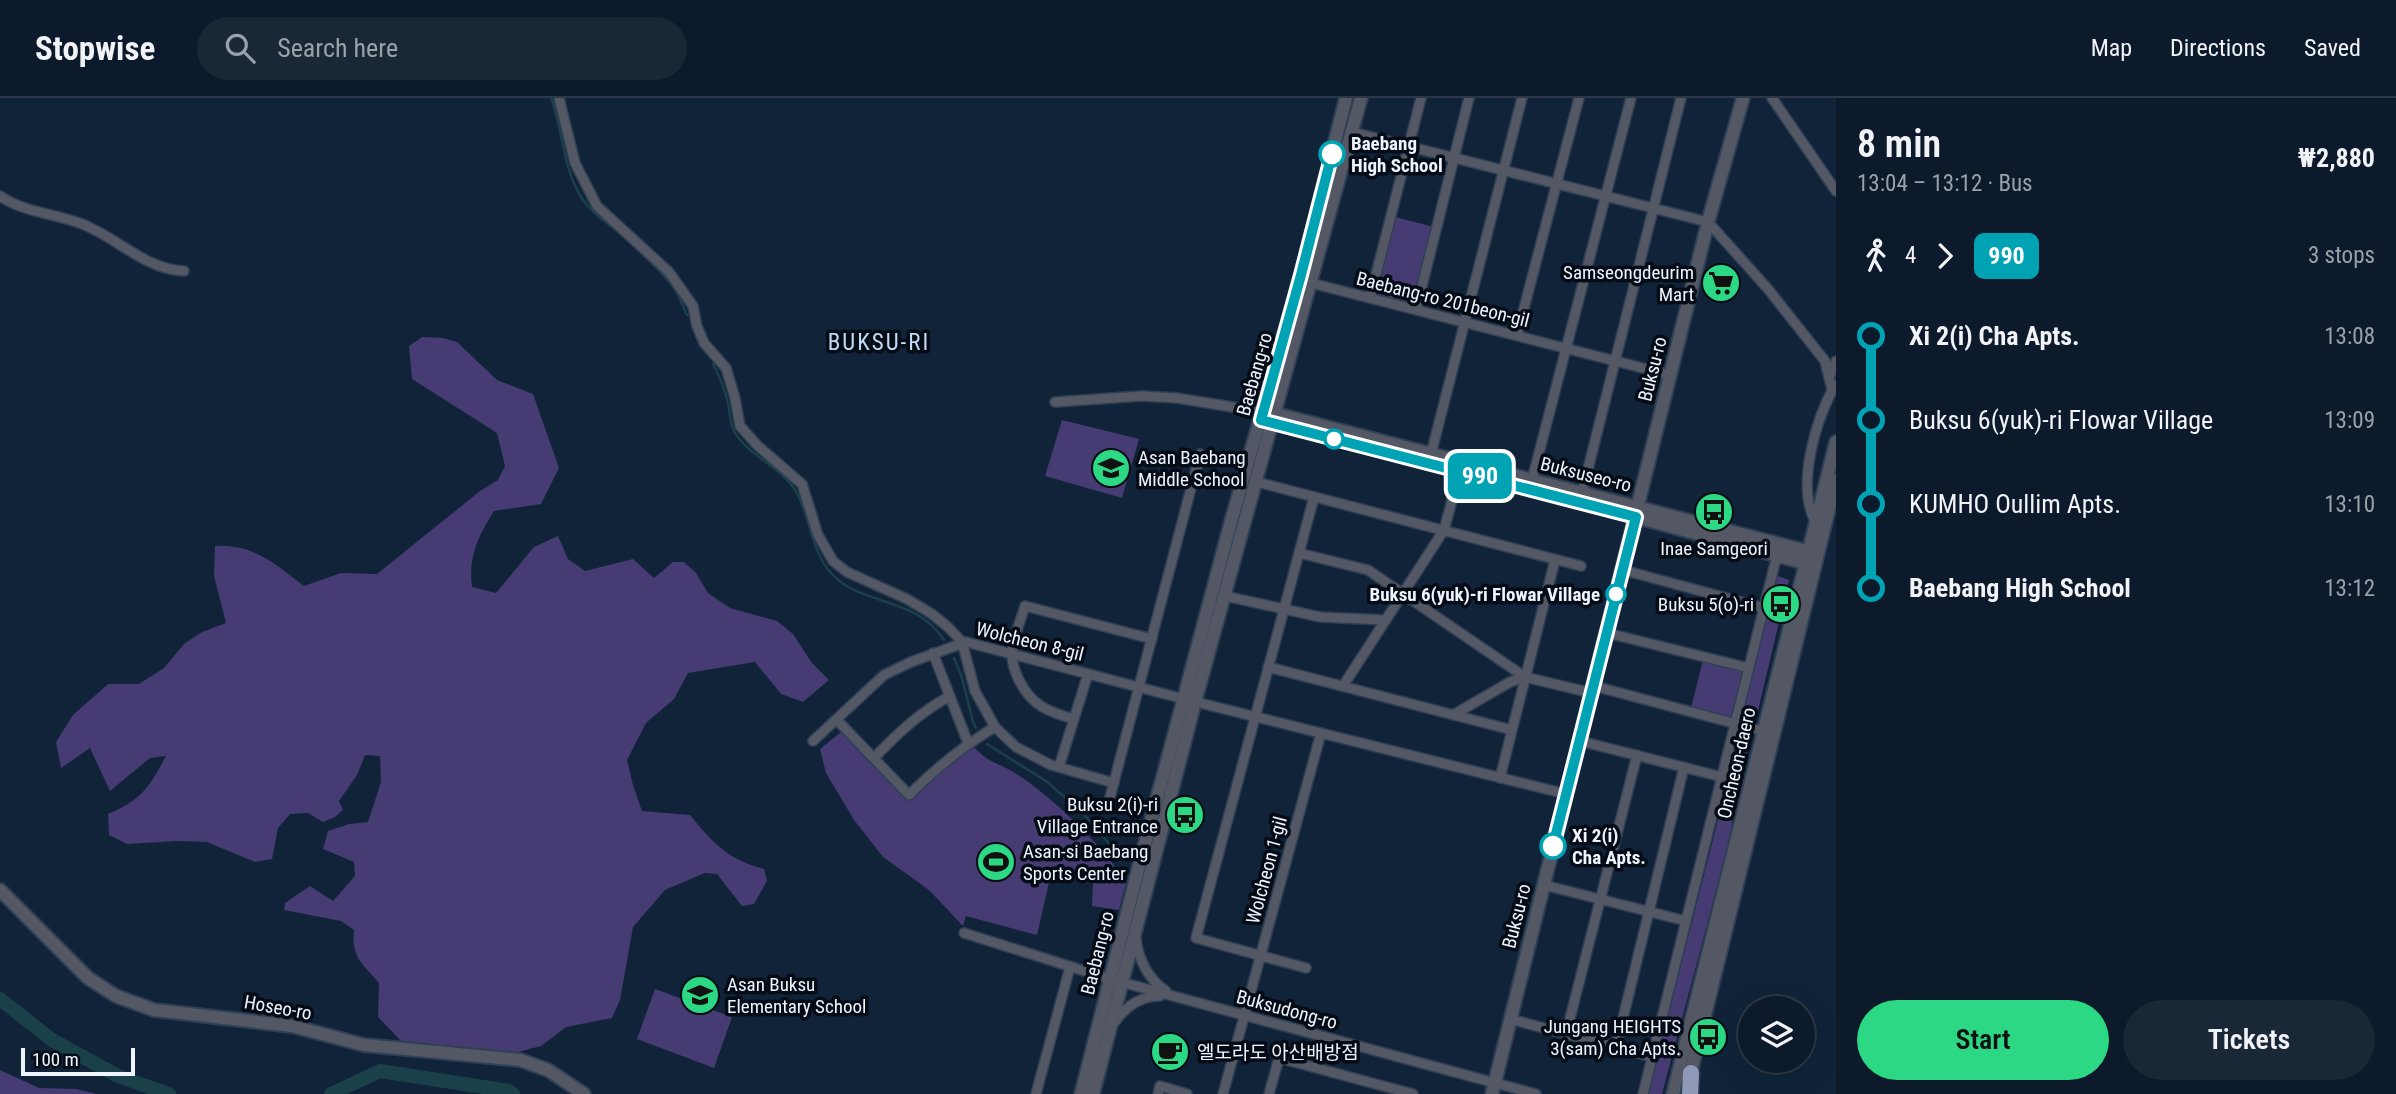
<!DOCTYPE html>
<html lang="en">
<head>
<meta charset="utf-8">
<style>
	body { margin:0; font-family:"Roboto Condensed","Noto Sans KR",sans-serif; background:#1a2737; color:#f1f3f6; height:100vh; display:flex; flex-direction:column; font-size:26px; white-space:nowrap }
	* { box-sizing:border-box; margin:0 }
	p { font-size:23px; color:#9aa1a9 }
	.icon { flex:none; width:38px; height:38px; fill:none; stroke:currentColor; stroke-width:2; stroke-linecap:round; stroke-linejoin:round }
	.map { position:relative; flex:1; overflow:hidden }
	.panel { display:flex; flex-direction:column; background:#0c1a2b; width:560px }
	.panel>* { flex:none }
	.badge { padding:0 14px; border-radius:10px; font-size:24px; line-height:46px }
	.buttons { position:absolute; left:1738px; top:898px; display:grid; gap:14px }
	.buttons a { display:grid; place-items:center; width:77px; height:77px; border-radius:50%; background:#0c1a2b; box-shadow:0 7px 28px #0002,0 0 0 2px #2c3847; font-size:35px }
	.scale { position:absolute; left:21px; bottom:18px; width:114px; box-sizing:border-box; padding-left:7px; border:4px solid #eef5fe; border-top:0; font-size:19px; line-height:24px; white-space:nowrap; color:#eef5fe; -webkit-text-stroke:5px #050c15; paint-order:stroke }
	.map>.badge { position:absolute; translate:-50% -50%; box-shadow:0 0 0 4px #fff }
	.legs { display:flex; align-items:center; gap:10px; height:77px; padding:0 21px; font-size:23px }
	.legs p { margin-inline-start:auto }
	.head { display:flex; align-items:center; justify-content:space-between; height:119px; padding:0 21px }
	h1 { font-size:38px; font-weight:600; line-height:52px }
	.button { display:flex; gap:14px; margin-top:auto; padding:14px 21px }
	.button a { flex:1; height:80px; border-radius:42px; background:#2cd884; color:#111; font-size:28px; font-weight:600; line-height:80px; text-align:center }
	.button a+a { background:#1a2737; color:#f1f3f6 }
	ul { padding:0 21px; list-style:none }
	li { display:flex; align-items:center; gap:24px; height:84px; font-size:26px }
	li i { display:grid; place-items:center; width:10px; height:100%; margin:0 9px; background:currentColor }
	li i::after { content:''; width:18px; height:18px; margin:-9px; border:5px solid; border-radius:50%; background:#0c1a2b }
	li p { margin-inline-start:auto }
	li:first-child i { background:linear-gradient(#0000 50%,currentColor 0) }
	li:last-child i { background:linear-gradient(currentColor 50%,#0000 0) }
	header { display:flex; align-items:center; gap:42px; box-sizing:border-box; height:98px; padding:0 35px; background:#0c1a2b; border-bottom:2px solid #2c3847 }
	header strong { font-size:33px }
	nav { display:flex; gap:38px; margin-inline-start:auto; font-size:24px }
	.search { width:490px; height:63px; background:#1a2737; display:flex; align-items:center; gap:18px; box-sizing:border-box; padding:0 24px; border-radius:38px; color:#9aa1a9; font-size:26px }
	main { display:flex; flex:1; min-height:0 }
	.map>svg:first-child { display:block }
	.green { fill:#463b73 }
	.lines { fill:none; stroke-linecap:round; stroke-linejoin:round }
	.stream { stroke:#1a4149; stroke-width:2.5 }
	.river { stroke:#1a4149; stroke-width:14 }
	.minor-casing { stroke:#2f4055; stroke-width:12 }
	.tertiary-casing { stroke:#2f4055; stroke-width:16 }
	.trunk-casing { stroke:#2f4055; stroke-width:19 }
	.minor { stroke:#545865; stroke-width:9 }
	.tertiary { stroke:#545865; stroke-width:12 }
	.trunk { stroke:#9099b6; stroke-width:16 }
	.line-1-casing { stroke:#fff; stroke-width:16 }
	.line-1 { stroke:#00a3b4; stroke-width:10 }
	.stop-1-dot { fill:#fff; stroke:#00a3b4; stroke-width:3.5 }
	.labels { text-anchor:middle; stroke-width:7; stroke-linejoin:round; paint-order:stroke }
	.stop-label { font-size:19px; font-weight:bold; fill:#eef5fe; stroke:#050c15; text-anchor:start }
	.poi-label { font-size:19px; fill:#eef5fe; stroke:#050c15; text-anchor:end }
	.street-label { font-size:19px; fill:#eef5fe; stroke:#050c15 }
	.quarter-label { font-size:23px; letter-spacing:2px; fill:#c1daf7; stroke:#050c15 }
</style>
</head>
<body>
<header>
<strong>Stopwise</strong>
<div class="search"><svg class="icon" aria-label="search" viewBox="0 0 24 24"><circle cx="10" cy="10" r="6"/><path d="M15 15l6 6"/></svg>Search here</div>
<nav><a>Map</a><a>Directions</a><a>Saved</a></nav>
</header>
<main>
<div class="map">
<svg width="1836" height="996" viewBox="0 0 1836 996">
	<rect width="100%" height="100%" fill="#102339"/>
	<!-- green -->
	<g class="green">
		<polygon points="1391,118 1434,129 1413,213 1370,202"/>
		<path d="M422 239 443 240 457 244 497 282 533 296 559 370 541 406 494 413C478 439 468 458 472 489L496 495 534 449 558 438 568 461 585 473 633 461 654 480 673 464H684L696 475 708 495 730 510 777 523 793 536 812 565 829 582 803 604 781 596 755 564 688 575 674 601 646 625 627 662 633 687 642 713 690 717C713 745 727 761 764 771L767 783 754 806 742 808 717 776 705 775 665 792 633 829 620 902 612 920 566 929 541 948 518 954 405 947 378 919 379 885C362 865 351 859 354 832L341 823 284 812 285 805 310 788 333 803 355 778 354 764 323 751 328 733 349 726 368 724 381 684 380 658 365 657 357 677 339 703 343 712 335 719 323 724 308 715 290 716 278 730 272 761 255 764 207 744 177 743 127 746 109 737 108 716C141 702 149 690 166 658L150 660 110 693 90 650 61 670 56 644 73 617 108 586H139L164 570 184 546 202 534 226 525 214 478 215 448C254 446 275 466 304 488L341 475 377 476 480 393 498 382 505 368 497 335 412 281 409 248Z"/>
		<polygon points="1062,322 1139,341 1122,400 1045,378"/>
		<path d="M1778 478 1789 482 1756 621C1750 623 1745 623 1741 617L1776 479Z"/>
		<polygon points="1703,562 1743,572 1745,575 1735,618 1731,620 1691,610"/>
		<path d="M841 634 909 701 938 674 973 648C990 667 999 664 1018 677 1051 698 1107 751 1126 785L1119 812 1092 808 1093 786 1051 776 1037 837 966 818 963 828 929 792 883 759 854 722 826 675 820 651Z"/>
		<polygon points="1742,634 1751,639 1733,707 1731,736 1662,996 1648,996 1740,636"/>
		<polygon points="655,891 732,919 714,970 637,941"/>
		<polygon points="0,972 39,990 76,991 97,996 0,996"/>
	</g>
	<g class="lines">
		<!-- stream -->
		<g class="stream">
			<path d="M551 0C564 34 562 71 583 102 594 118 610 126 623 138 638 152 666 177 676 193 680 200 683 209 687 217"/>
			<path d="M713 266C720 279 725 292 728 306 730 314 730 325 734 333 746 356 782 370 795 392 811 418 810 452 831 475 861 509 915 497 944 542"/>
			<polyline points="954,560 962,580 973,624 976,630"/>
			<polyline points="987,646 1046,683 1081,713 1124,763"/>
		</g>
		<!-- river -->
		<g class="river">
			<polyline points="0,901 52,942 118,978 169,996"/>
			<polyline points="331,996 380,973 509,993 513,996"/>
		</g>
		<defs>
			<g id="minor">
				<polyline points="559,0 575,65 597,108 669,174 693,208 697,228 704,245 726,270 735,300 740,328 758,348 802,386 818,437 833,463 847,474 907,501 932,516 949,530 962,544 975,593 995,629 1016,649 1051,667 1114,685"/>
				<polyline points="1772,0 1836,93"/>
				<polyline points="1352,34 1708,124 1768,191 1825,263 1832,292"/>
				<path d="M0 98C25 115 54 115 82 126 118 140 144 171 184 173"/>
				<polyline points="1311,185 1670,277"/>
				<polyline points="1370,200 1421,0"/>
				<polyline points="1416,212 1469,0"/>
				<polyline points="1517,237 1579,0"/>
				<polyline points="1829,280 1836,263"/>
				<polyline points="1055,304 1142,298 1177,300 1263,314"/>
				<polyline points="1431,356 1522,0"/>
				<polyline points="1532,382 1631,0"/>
				<polyline points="1257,384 1581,468"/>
				<polyline points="1582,395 1681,0"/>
				<path d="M1815 423C1796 387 1816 321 1835 287"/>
				<polyline points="1299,455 1368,472 1525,579 1592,595"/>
				<polyline points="1623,472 1764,510"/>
				<polyline points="1225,498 1320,519 1385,522"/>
				<polyline points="1607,535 1749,570"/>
				<polyline points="933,555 968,645"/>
				<polyline points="1268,569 1512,632"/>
				<polyline points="1343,588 1444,432 1460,373"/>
				<polyline points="1594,588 1763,633"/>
				<polyline points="1453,617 1510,584 1525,579"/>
				<path d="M1074 621C1048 614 1031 607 1019 582 1015 574 1012 564 1012 556 1012 541 1021 522 1025 508L1152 541"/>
				<path d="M837 622 909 697C936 670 963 648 995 629"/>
				<polyline points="813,643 884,577 911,564 966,544 1184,601 1566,696"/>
				<polyline points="1580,643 1722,679"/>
				<path d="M874 660C897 636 920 614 950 598"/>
				<polyline points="1059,669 1088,576"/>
				<polyline points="1500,680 1555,462"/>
				<polyline points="1109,703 1200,356"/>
				<polyline points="1544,787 1686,823"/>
				<polyline points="964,835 1110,881 1536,996"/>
				<path d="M1136 840C1138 861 1148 881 1166 893"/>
				<polyline points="1306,870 1196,840 1314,399"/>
				<polyline points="1510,921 1652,959"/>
				<path d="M1114 925C1125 909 1140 898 1160 898"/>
				<polyline points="1566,936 1637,657"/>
				<polyline points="1616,949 1684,669"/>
				<polyline points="1036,996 1070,869"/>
				<polyline points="1158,996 1160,988 1187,996"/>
				<polyline points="1223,996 1321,635"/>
				<polyline points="1269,996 1279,960 1413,996"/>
				<polyline points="1643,996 1777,457"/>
			</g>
			<g id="tertiary">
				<polyline points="1269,314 1814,455"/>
				<polyline points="1265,323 1636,419 1812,467"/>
				<polyline points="0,792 88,880 116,898 154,912 292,928 364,947 520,962 548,972 584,996"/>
				<polyline points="1689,982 1836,382"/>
				<polyline points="1081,996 1139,768 1232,420 1301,177 1346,0"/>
				<polyline points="1093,996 1195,604 1361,0"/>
				<polyline points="1492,996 1708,124 1743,0"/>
				<polyline points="1673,996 1836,344"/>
			</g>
			<polyline id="trunk" points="1690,996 1691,975"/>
		</defs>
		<!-- minor casing -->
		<use href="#minor" class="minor-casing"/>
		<!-- tertiary casing -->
		<use href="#tertiary" class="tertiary-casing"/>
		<!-- trunk casing -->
		<use href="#trunk" class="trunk-casing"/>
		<!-- minor -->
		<use href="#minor" class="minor"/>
		<!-- tertiary -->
		<use href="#tertiary" class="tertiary"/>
		<!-- trunk -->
		<use href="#trunk" class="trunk"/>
	</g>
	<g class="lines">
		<defs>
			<polyline id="line-1" points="1332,56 1301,177 1261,322 1636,419 1553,748"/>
		</defs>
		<!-- line-1 casing -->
		<use href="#line-1" class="line-1-casing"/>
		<!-- line-1 -->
		<use href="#line-1" class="line-1"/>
	</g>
	<!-- icons -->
	<defs>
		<symbol id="supermarket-disc" viewBox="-11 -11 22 22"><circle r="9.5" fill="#2cd884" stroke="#050c15"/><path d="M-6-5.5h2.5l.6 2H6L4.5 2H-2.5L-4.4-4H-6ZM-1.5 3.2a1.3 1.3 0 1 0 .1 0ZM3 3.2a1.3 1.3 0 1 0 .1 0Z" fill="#111"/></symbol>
		<symbol id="school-disc" viewBox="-11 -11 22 22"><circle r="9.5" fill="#2cd884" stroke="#050c15"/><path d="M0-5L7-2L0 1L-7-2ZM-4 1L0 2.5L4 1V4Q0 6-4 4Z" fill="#111"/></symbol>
		<symbol id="bus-disc" viewBox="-11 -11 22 22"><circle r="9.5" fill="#2cd884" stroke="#050c15"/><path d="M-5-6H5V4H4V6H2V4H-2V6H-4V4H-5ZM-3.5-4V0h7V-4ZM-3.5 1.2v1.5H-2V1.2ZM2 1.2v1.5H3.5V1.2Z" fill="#111"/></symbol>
		<symbol id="stadium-disc" viewBox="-11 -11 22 22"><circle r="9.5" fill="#2cd884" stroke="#050c15"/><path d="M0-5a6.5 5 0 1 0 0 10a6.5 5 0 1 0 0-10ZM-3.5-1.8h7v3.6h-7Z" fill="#111"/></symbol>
		<symbol id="cafe-disc" viewBox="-11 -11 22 22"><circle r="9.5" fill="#2cd884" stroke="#050c15"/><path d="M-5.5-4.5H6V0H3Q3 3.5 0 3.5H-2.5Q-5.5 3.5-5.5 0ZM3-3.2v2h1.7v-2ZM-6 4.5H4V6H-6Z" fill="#111"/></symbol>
	</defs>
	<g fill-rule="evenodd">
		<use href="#supermarket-disc" x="1699" y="163" width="44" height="44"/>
		<use href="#school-disc" x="1089" y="348" width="44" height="44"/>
		<use href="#bus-disc" x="1692" y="392" width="44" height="44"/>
		<use href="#bus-disc" x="1759" y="484" width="44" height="44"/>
		<use href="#bus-disc" x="1163" y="695" width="44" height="44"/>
		<use href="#stadium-disc" x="974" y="742" width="44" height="44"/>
		<use href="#school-disc" x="678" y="875" width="44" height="44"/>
		<use href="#bus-disc" x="1686" y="917" width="44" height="44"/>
		<use href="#cafe-disc" x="1148" y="932" width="44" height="44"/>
	</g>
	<!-- markers -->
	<g class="stop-1-dot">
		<circle cx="1332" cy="56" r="12"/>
		<circle cx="1334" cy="341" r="9"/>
		<circle cx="1616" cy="496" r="9"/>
		<circle cx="1553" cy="748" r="12"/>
	</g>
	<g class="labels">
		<!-- stop labels -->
		<g class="stop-label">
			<text x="1351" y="52">Baebang<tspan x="1351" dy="22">High School</tspan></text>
			<text x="1600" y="503" text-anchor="end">Buksu 6(yuk)-ri Flowar Village</text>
			<text x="1572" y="744">Xi 2(i)<tspan x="1572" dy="22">Cha Apts.</tspan></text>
		</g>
		<!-- poi labels -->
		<g class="poi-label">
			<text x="1694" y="181">Samseongdeurim<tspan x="1694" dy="22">Mart</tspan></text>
			<text x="1138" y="366" text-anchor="start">Asan Baebang<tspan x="1138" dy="22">Middle School</tspan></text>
			<text x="1714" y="457" text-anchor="middle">Inae Samgeori</text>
			<text x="1754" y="513">Buksu 5(o)-ri</text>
			<text x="1158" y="713">Buksu 2(i)-ri<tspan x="1158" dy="22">Village Entrance</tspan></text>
			<text x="1023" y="760" text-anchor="start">Asan-si Baebang<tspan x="1023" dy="22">Sports Center</tspan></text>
			<text x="727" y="893" text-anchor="start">Asan Buksu<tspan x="727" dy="22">Elementary School</tspan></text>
			<text x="1681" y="935">Jungang HEIGHTS<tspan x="1681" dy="22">3(sam) Cha Apts.</tspan></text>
			<text x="1197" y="961" text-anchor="start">엘도라도 아산배방점</text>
		</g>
		<!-- street labels -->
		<g class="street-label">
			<text transform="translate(1443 201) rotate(14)" y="7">Baebang-ro 201beon-gil</text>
			<text transform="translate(1652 271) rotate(-76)" y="7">Buksu-ro</text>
			<text transform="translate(1254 276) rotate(-74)" y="7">Baebang-ro</text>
			<text transform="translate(1586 376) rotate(14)" y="7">Buksuseo-ro</text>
			<text transform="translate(1030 543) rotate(14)" y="7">Wolcheon 8-gil</text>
			<text transform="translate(1736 665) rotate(-77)" y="7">Oncheon-daero</text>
			<text transform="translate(1266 772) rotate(-75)" y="7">Wolcheon 1-gil</text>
			<text transform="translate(1516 818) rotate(-76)" y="7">Buksu-ro</text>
			<text transform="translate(1097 855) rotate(-76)" y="7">Baebang-ro</text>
			<text transform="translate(278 909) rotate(10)" y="7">Hoseo-ro</text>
			<text transform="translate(1287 911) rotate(15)" y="7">Buksudong-ro</text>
		</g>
		<!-- quarter labels -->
		<g class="quarter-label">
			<text x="879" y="252">BUKSU-RI</text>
		</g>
	</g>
</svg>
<div class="buttons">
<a><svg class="icon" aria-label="layers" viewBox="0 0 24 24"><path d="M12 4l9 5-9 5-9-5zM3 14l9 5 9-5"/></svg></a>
</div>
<div class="scale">100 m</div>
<b class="badge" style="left:1480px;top:378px;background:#00a3b4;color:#fff">990</b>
</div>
<section class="panel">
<div class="head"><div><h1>8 min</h1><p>13:04 – 13:12 · Bus</p></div><b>₩2,880</b></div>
<div class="legs"><svg class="icon" aria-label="walk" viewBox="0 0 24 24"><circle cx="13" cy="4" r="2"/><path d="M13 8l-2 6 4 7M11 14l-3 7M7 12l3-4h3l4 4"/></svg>4<svg class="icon" aria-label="forward" viewBox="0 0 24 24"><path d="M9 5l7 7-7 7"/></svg><b class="badge" style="background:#00a3b4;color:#fff">990</b><p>3 stops</p></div>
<ul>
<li><i style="color:#00a3b4"></i><b>Xi 2(i) Cha Apts.</b><p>13:08</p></li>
<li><i style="color:#00a3b4"></i><span>Buksu 6(yuk)-ri Flowar Village</span><p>13:09</p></li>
<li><i style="color:#00a3b4"></i><span>KUMHO Oullim Apts.</span><p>13:10</p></li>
<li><i style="color:#00a3b4"></i><b>Baebang High School</b><p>13:12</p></li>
</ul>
<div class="button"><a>Start</a><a>Tickets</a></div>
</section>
</main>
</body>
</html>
